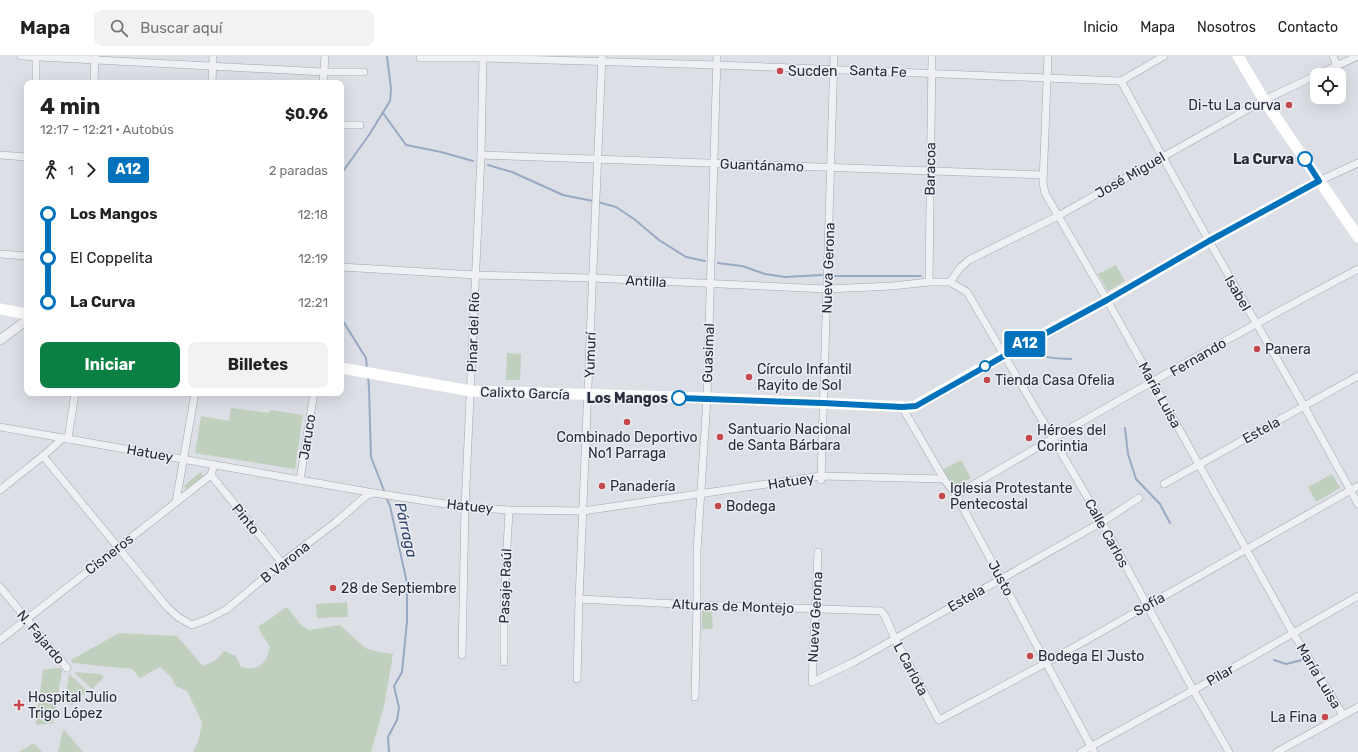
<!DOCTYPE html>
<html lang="es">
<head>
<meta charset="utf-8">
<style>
	body { margin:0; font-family:Rubik,sans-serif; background:#f2f2f2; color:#222; height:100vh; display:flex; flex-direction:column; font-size:15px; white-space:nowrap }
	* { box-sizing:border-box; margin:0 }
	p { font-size:13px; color:#767676 }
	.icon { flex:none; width:22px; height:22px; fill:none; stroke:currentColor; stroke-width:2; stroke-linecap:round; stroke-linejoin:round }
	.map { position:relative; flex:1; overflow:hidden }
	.side { position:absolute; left:24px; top:24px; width:320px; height:316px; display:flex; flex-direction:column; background:#fff; border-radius:8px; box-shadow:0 4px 16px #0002 }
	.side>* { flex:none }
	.badge { padding:0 8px; border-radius:3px; font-size:14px; line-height:26px }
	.tools { position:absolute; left:1310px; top:12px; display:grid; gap:8px }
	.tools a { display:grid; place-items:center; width:36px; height:36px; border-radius:8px; background:#fff; box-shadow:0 4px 16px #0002; font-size:20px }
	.map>.badge { position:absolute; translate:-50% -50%; box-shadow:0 0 0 2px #fff }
	.legs { display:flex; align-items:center; gap:6px; height:44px; padding:0 16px; font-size:13px }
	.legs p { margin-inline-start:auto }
	.head { display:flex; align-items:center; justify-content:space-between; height:68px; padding:0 16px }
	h1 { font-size:22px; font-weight:700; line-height:30px }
	.primary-button { display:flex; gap:8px; margin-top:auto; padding:8px 16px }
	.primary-button a { flex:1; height:46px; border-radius:8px; background:#0b8043; color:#fff; font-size:16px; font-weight:700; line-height:46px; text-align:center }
	.primary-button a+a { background:#f2f2f2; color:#222 }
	ul { padding:0 16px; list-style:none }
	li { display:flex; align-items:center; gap:14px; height:44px; font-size:15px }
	li i { display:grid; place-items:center; width:6px; height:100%; margin:0 5px; background:currentColor }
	li i::after { content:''; width:10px; height:10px; margin:-5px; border:3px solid; border-radius:50%; background:#fff }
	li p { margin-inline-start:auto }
	li:first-child i { background:linear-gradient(#0000 50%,currentColor 0) }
	li:last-child i { background:linear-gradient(currentColor 50%,#0000 0) }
	header { display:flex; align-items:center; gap:24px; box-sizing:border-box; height:56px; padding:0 20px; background:#fff; border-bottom:1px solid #e0e0e0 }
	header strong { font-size:19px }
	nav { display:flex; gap:22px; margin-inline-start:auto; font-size:14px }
	.search { width:280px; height:36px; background:#f2f2f2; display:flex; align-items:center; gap:10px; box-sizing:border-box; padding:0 14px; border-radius:8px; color:#767676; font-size:15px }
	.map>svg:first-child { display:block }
	.green { fill:#c0cfbe }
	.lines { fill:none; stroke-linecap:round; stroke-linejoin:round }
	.stream { stroke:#99a9c3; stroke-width:2 }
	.minor-casing { stroke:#a2a6ae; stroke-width:8 }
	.tertiary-casing { stroke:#a2a6ae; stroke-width:10 }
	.minor { stroke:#eef0f4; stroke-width:7 }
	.tertiary { stroke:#eef0f4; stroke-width:9 }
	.secondary { stroke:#fff; stroke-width:11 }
	.line-1-casing { stroke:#fff; stroke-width:9 }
	.line-1 { stroke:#0072bc; stroke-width:6 }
	.poi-dot { fill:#c4484c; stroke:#ebeef3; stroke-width:1.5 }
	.stop-1-dot { fill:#fff; stroke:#0072bc; stroke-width:2 }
	.labels { text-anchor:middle; stroke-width:3; stroke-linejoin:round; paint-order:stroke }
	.poi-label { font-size:14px; fill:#272c3a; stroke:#ebeef3; text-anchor:start }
	.street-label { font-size:14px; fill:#272c3a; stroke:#ebeef3 }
	.stop-label { font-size:14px; font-weight:bold; fill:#272c3a; stroke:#ebeef3; text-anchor:end }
	.water-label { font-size:15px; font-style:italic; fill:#34476b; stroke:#ebeef3 }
</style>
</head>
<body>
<header>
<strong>Mapa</strong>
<div class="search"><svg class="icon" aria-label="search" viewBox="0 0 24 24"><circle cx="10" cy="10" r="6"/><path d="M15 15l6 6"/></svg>Buscar aquí</div>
<nav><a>Inicio</a><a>Mapa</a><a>Nosotros</a><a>Contacto</a></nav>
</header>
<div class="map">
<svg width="1358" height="696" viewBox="0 0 1358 696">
	<rect width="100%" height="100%" fill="#dcdfe5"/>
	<!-- green -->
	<g class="green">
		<polygon points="1116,209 1125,225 1108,235 1098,218"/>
		<polygon points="507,297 521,298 520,324 506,324"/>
		<polygon points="231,352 269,357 270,354 303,359 295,413 195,397 201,360 229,365"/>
		<polygon points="961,404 971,422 952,432 942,414"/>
		<polygon points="200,416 204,420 187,434 184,430"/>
		<polygon points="1332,418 1340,432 1316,446 1308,431"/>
		<polygon points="347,546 348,561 317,562 316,548"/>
		<path d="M287 551 301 569 309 574 340 569 365 592 378 596 393 598 384 650 371 696H193L199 683 202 666 187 635 176 630 170 620 160 611 140 622 132 613 72 607 71 604 119 577 177 580 203 610 216 604 224 595 236 600 241 611C258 616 267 607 270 591L261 577 258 570C269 565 277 557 287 551Z"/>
		<polygon points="702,554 712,554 713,573 702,573"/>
		<polygon points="55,612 61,612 62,615 53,667 36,669 43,614"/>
		<polygon points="74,616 100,618 103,620 104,621 92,633"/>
		<polygon points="69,618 87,635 72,649 67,648 65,645"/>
		<polygon points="63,674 65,675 83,696 58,696"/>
		<polygon points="34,687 42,696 19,696"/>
	</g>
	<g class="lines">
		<!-- stream -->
		<g class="stream">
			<polyline points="383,57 406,89 441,96 473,105"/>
			<polyline points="488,109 512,116 563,139 593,145"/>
			<polyline points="341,118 369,79 390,45 391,33 387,0"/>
			<polyline points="598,146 616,151 634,163 659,184 686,201 705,205"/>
			<polyline points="718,207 742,210 765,218 785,221 822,219"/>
			<polyline points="833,220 921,220"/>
			<polyline points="341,262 366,302 367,314"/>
			<path d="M1027 290C1038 303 1055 302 1071 303"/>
			<polyline points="368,320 369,332 371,401 385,437"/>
			<polyline points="1125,372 1128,398 1136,423 1160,448 1170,467"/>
			<polyline points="386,441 390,450 407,527 407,565 402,616 394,630 399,652 397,664 388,681 389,696"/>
			<polyline points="1274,604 1286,608 1302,604"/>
		</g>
		<defs>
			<g id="minor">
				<polyline points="21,0 324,16 364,16"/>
				<polyline points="1048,0 1043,127 1045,137 1107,244 1293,577 1343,659"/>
				<polyline points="1333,0 1337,10"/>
				<polyline points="420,2 483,2 717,9 1121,25"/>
				<polyline points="1317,19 1358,0"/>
				<polyline points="1121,25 1209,185 1304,350 1358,448"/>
				<polyline points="1121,25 1164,0"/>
				<polyline points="36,27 36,1"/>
				<polyline points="94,27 95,0"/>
				<polyline points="212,27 213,0"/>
				<polyline points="323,27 325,0"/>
				<polyline points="341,69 360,69"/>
				<polyline points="0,99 27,101"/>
				<polyline points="481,99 1043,119"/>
				<polyline points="1319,125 1358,107"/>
				<polyline points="0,198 27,200"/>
				<polyline points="341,211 476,219 592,222 827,233 892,230 929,226 950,226 967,236 1102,466 1191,630 1229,696"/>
				<polyline points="929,226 932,0"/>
				<polyline points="950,226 960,212 969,204 1058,160 1264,44 1317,19"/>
				<polyline points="902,351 944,423 956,439 1094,696"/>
				<polyline points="0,371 374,437 465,451 509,454 583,455 821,420 944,423"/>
				<polyline points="68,383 75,337"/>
				<polyline points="43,400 167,551 178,561 192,569 208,563 227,553 282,507 336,466 366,440 374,437"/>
				<polyline points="211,419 282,507"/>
				<polyline points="300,424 314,337"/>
				<polyline points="821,424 834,0"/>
				<polyline points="1164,428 1358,320"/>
				<polyline points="0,434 43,400 63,382"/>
				<path d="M956 439C1088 361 1222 285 1358 213"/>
				<polyline points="176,446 195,337"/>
				<polyline points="818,496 812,626 854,606 1102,466 1139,442"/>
				<polyline points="0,531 67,612"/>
				<polyline points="579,543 697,549 881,555 885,560 895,583 939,664 1046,607 1358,430"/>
				<polyline points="0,584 211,419 214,409"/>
				<polyline points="462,599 465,451 481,99 483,0"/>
				<polyline points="504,606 504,546 509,454"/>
				<polyline points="577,623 579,543 602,0"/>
				<polyline points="695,641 697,549 697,495 707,342 717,0"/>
				<polyline points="1081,696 1217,621 1358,540"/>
				<polyline points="1277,696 1358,651"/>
			</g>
			<polyline id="tertiary" points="0,284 27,264"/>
		</defs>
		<!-- minor casing -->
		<use href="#minor" class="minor-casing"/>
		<!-- tertiary casing -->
		<use href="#tertiary" class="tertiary-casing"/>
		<!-- minor -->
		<use href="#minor" class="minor"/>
		<!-- tertiary -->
		<use href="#tertiary" class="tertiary"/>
		<!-- secondary -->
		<g class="secondary">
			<polyline points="1238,0 1264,44 1358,181"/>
			<polyline points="0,253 27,258"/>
			<polyline points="341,312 471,335 707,342 910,351 915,350 1004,299 1107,244 1209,185 1319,125"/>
		</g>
	</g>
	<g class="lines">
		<defs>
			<polyline id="line-1" points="679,342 823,347 902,351 916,350 1004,300 1107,244 1209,185 1319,125 1305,103"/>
		</defs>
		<!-- line-1 casing -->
		<use href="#line-1" class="line-1-casing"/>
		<!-- line-1 -->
		<use href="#line-1" class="line-1"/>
	</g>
	<!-- markers -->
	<g class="poi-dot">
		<circle cx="780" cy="15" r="4"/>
		<circle cx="1289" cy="49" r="4"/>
		<circle cx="1257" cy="293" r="4"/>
		<circle cx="749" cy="321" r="4"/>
		<circle cx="987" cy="324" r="4"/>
		<circle cx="627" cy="366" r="4"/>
		<circle cx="720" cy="381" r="4"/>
		<circle cx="1029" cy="382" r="4"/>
		<circle cx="602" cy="430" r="4"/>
		<circle cx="942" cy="440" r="4"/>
		<circle cx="718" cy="450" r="4"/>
		<circle cx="333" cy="532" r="4"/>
		<circle cx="1030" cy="600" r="4"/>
		<path d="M17 643h4v4h4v4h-4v4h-4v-4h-4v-4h4z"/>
		<circle cx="1325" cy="661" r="4"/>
	</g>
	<g class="stop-1-dot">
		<circle cx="1305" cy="103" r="7"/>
		<circle cx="985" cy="310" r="5"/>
		<circle cx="679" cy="342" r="7"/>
	</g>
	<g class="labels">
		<!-- poi labels -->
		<g class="poi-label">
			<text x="788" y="20">Sucden</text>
			<text x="1281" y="54" text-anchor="end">Di-tu La curva</text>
			<text x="1265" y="298">Panera</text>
			<text x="757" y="318">Círculo Infantil<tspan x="757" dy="16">Rayito de Sol</tspan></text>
			<text x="995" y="329">Tienda Casa Ofelia</text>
			<text x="728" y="378">Santuario Nacional<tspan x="728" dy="16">de Santa Bárbara</tspan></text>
			<text x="1037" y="379">Héroes del<tspan x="1037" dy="16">Corintia</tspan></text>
			<text x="627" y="386" text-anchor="middle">Combinado Deportivo<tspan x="627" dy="16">No1 Parraga</tspan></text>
			<text x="610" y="435">Panadería</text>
			<text x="950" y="437">Iglesia Protestante<tspan x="950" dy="16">Pentecostal</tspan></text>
			<text x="726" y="455">Bodega</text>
			<text x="341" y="537">28 de Septiembre</text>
			<text x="1038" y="605">Bodega El Justo</text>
			<text x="28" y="646">Hospital Julio<tspan x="28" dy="16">Trigo López</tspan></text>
			<text x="1317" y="666" text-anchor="end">La Fina</text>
		</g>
		<!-- street labels -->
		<g class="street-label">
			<text transform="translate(878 15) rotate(2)" y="5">Santa Fe</text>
			<text transform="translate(762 109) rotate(2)" y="5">Guantánamo</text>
			<text transform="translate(930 113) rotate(-89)" y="5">Baracoa</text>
			<text transform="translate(1130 119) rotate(-30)" y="5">José Miguel</text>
			<text transform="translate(828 212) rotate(-88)" y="5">Nueva Gerona</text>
			<text transform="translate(646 225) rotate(3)" y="5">Antilla</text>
			<text transform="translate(1238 237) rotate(60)" y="5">Isabel</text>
			<text transform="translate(473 276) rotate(-88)" y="5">Pinar del Río</text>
			<text transform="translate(708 297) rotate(-88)" y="5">Guasimal</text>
			<text transform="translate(590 299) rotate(-88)" y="5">Yumurí</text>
			<text transform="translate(1198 301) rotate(-30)" y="5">Fernando</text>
			<text transform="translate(525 337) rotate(2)" y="5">Calixto García</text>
			<text transform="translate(1160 339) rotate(61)" y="5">María Luisa</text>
			<text transform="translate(1261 374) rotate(-29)" y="5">Estela</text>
			<text transform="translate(307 381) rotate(-81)" y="5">Jaruco</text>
			<text transform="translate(150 397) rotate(10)" y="5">Hatuey</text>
			<text transform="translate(791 425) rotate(-9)" y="5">Hatuey</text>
			<text transform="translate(470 450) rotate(6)" y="5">Hatuey</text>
			<text transform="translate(246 463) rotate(51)" y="5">Pinto</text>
			<text transform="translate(1107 477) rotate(61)" y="5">Calle Carlos</text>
			<text transform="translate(109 498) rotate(-38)" y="5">Cisneros</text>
			<text transform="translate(285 506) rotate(-38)" y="5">B Varona</text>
			<text transform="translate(1001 522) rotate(62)" y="5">Justo</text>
			<text transform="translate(505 530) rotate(-88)" y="5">Pasaje Raúl</text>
			<text transform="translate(966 542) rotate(-30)" y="5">Estela</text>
			<text transform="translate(1149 548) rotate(-29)" y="5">Sofía</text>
			<text transform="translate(733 550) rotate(2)" y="5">Alturas de Montejo</text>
			<text transform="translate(815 561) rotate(-87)" y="5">Nueva Gerona</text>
			<text transform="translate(41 581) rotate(50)" y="5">N. Fajardo</text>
			<text transform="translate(911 613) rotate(62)" y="5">L Carlota</text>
			<text transform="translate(1220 619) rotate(-30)" y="5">Pilar</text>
			<text transform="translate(1319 620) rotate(59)" y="5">María Luisa</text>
		</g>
		<!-- stop labels -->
		<g class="stop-label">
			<text x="1294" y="108">La Curva</text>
			<text x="668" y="347">Los Mangos</text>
		</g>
		<!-- water labels -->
		<g class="water-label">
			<text transform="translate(406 474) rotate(77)" y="5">Párraga</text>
		</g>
	</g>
</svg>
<div class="tools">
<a><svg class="icon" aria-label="locate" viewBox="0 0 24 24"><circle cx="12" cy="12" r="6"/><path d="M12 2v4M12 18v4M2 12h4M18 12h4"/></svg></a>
</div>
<b class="badge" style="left:1025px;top:288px;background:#0072bc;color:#fff">A12</b>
<section class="side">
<div class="head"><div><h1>4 min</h1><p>12:17 – 12:21 · Autobús</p></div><b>$0.96</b></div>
<div class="legs"><svg class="icon" aria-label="walk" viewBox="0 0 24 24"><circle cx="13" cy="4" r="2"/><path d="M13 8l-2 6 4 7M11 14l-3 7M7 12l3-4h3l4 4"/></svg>1<svg class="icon" aria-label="forward" viewBox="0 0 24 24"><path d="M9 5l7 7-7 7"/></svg><b class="badge" style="background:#0072bc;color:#fff">A12</b><p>2 paradas</p></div>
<ul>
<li><i style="color:#0072bc"></i><b>Los Mangos</b><p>12:18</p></li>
<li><i style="color:#0072bc"></i><span>El Coppelita</span><p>12:19</p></li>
<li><i style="color:#0072bc"></i><b>La Curva</b><p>12:21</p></li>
</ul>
<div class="primary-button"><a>Iniciar</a><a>Billetes</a></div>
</section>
</div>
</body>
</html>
